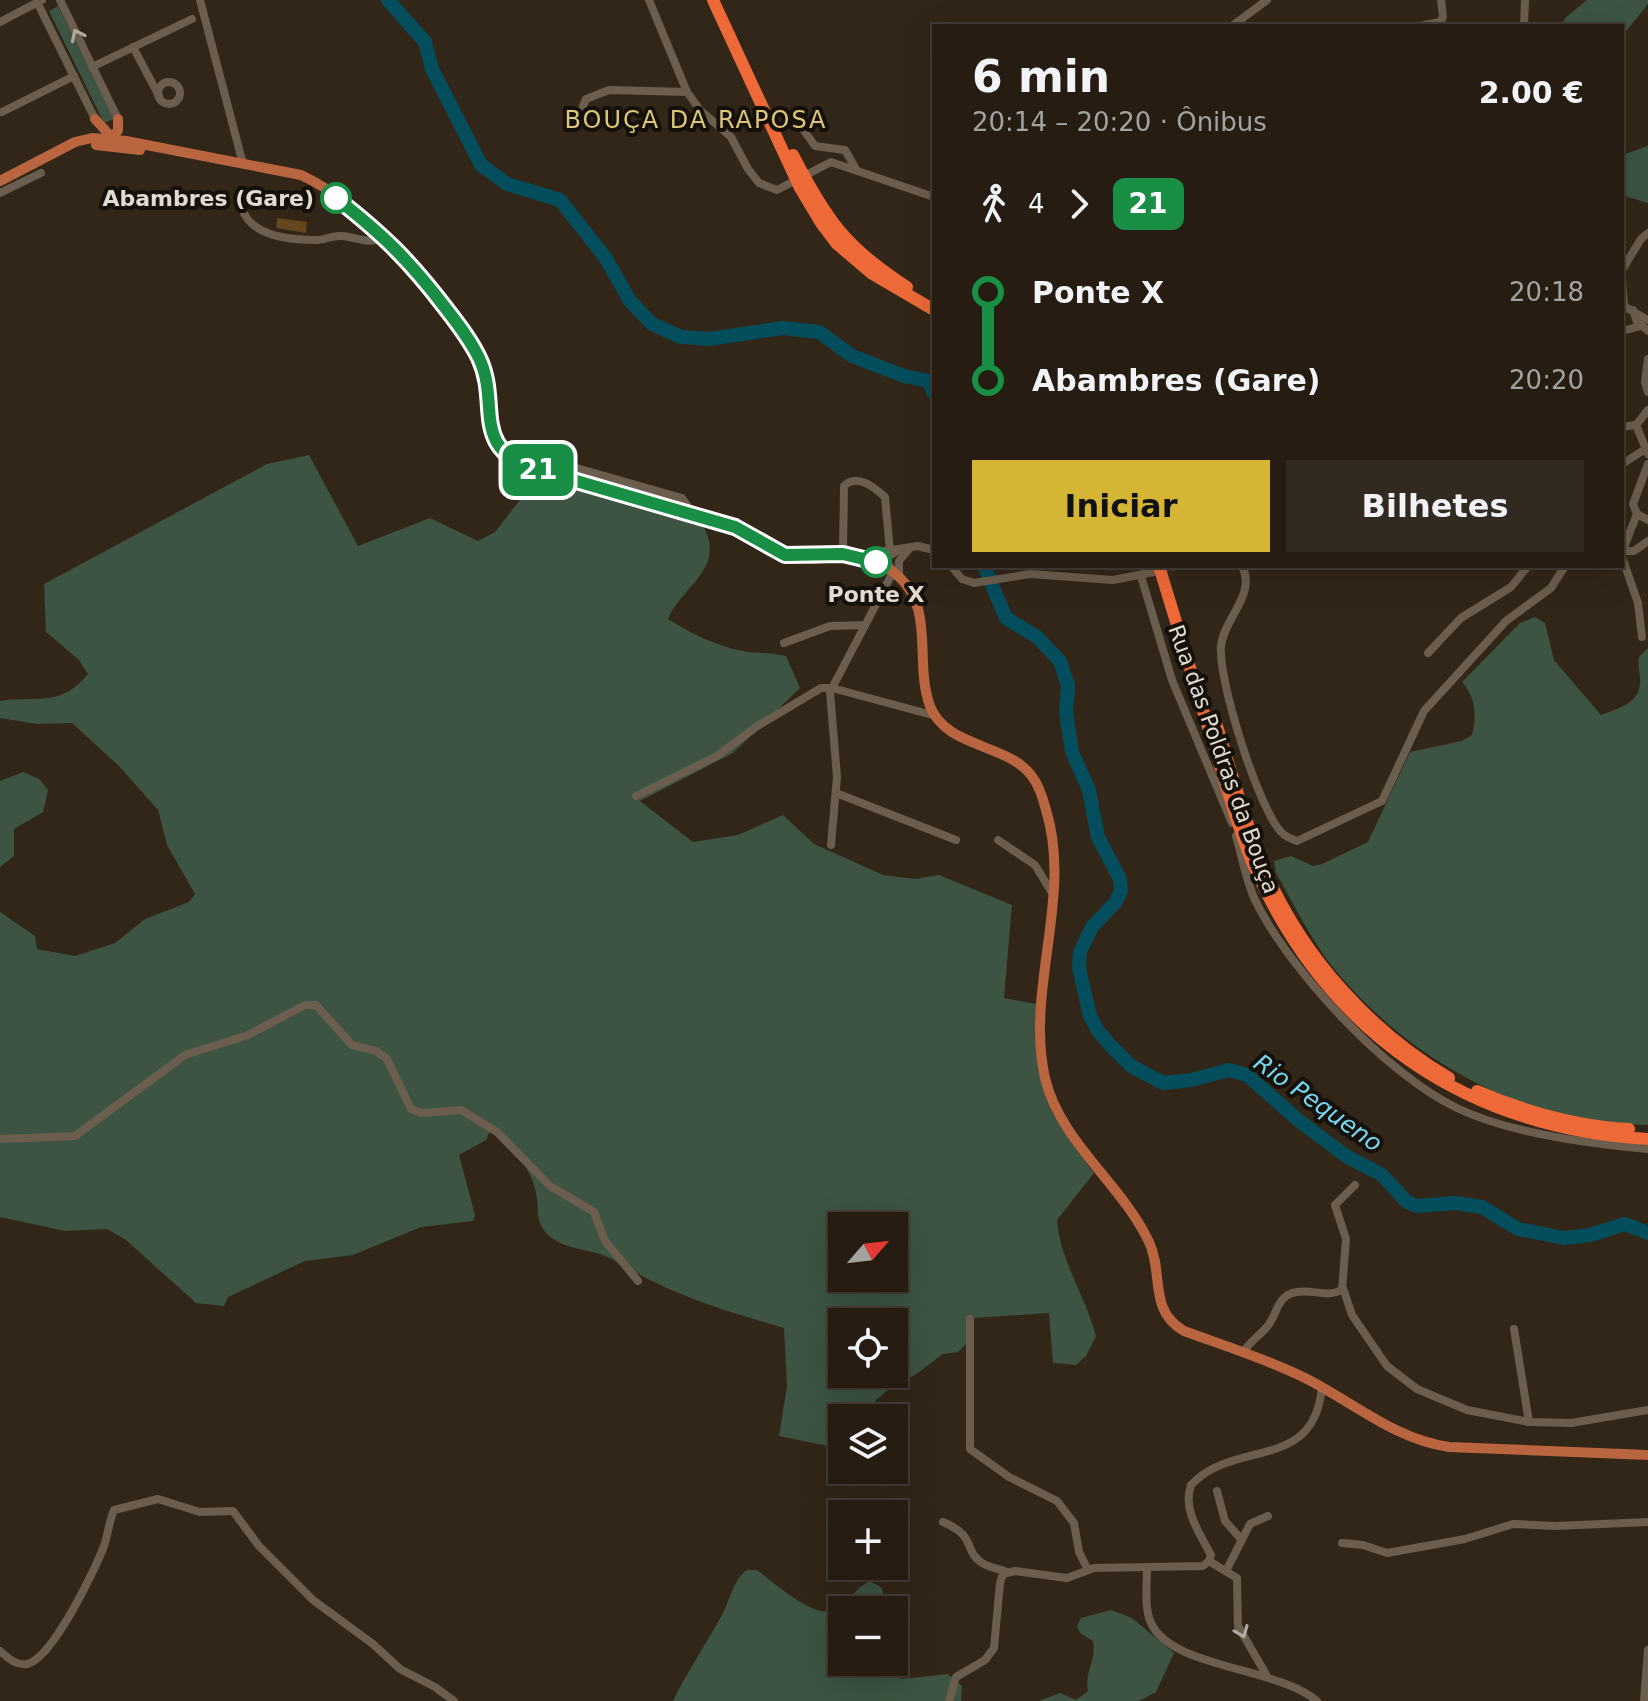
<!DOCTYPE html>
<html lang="pt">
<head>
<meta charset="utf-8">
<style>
	body { margin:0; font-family:"DejaVu Sans",sans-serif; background:#322920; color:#f1f3f6; height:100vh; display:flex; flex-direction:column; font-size:30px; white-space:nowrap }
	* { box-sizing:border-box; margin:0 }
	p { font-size:26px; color:#a4a19f }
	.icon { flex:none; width:44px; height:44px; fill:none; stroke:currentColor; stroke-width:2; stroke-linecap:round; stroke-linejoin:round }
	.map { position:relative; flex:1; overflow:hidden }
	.details { position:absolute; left:932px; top:24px; width:692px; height:544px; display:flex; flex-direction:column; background:#261c12; border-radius:0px; box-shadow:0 8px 32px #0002,0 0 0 2px #423a32 }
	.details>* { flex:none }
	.badge { padding:0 16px; border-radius:12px; font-size:28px; line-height:52px }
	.needle { width:52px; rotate:62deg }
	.tools { position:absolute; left:828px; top:1212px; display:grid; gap:16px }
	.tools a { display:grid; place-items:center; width:80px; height:80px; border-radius:0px; background:#261c12; box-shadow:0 8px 32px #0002,0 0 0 2px #423a32; font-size:40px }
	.map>.badge { position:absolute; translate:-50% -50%; box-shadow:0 0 0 4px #fff }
	.legs { display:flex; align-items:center; gap:12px; height:88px; padding:0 40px; font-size:26px }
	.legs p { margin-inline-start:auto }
	.summary { display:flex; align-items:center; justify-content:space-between; height:136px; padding:0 40px }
	h1 { font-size:44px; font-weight:700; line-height:60px }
	.cta { display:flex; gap:16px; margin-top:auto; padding:16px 40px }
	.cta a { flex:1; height:92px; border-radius:0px; background:#d5b534; color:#111; font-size:32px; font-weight:700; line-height:92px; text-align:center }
	.cta a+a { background:#322920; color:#f1f3f6 }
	ul { padding:0 40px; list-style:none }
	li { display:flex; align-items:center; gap:28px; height:88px; font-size:30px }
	li i { display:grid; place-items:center; width:12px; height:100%; margin:0 10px; background:currentColor }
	li i::after { content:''; width:20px; height:20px; margin:-10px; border:6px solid; border-radius:50%; background:#261c12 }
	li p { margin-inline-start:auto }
	li:first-child i { background:linear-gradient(#0000 50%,currentColor 0) }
	li:last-child i { background:linear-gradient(currentColor 50%,#0000 0) }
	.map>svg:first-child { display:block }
	.green { fill:#3c5441; fill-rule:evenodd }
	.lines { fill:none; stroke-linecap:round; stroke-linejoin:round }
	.river { stroke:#044d5d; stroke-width:14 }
	.building { fill:#64461f }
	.minor-tunnel { stroke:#4c4134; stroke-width:8; stroke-dasharray:8 4; stroke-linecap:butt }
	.minor { stroke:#6c5e4e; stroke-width:8 }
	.major { stroke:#b96540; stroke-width:10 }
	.highway { stroke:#ed6937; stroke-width:12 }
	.oneway { stroke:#b3a89d }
	.line-1-casing { stroke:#fff; stroke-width:18 }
	.line-1 { stroke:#198e45; stroke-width:12 }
	.stop-1-dot { fill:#fff; stroke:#198e45; stroke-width:4 }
	.labels { text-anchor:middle; stroke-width:8; stroke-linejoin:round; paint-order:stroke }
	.stop-label { font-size:22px; font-weight:bold; fill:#e2dad1; stroke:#16100a; text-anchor:end }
	.street-label { font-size:22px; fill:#e2dad1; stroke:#16100a }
	.neighbourhood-label { font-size:24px; letter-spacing:2px; fill:#ddc77a; stroke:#16100a }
	.water-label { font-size:24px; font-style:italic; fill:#76d7f1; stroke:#16100a }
</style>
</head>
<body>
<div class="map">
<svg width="1648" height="1701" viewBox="0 0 1648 1701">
	<rect width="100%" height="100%" fill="#322618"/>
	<!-- green -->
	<g class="green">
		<polygon points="1587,0 1648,0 1648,4 1622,36 1622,26 1562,26 1565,18"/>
		<polygon points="58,6 114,119 104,123 49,11"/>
		<polygon points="1648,146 1648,203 1622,195 1622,155"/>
		<path d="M309 455 358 546 430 518 478 541 495 532 537 478 703 526C727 568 682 586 668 619 691 633 715 646 743 651 758 654 772 652 786 656L800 688 733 753 640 801 693 842 738 835 783 815 814 844 883 875 915 879 939 875 1012 905 1004 998 1036 1004C1037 1093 1041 1103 1094 1173L1057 1220C1060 1261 1086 1297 1096 1336L1086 1356 1076 1365 1053 1363 1049 1313 973 1318 972 1338 958 1352 943 1354 915 1375 894 1385 876 1400 869 1418H842V1449L779 1436 787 1386 784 1328C740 1315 694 1302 652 1281 635 1273 620 1262 603 1255 584 1248 557 1249 543 1229 537 1220 538 1209 537 1199 534 1170 513 1147 490 1131L486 1140 459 1155 475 1215 473 1221 421 1227 353 1255 305 1261 228 1297 224 1306 196 1303 126 1240 107 1229 65 1231 0 1217V912L35 936 37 949 75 956 115 943 145 919 189 902 195 894 167 845 158 810 119 766 72 723 37 724 0 718V701C38 695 60 708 88 674L79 660 46 632 44 584 267 464ZM842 1226H894V1278H842ZM842 1322H894V1374H842Z"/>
		<path d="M1535 617 1545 623 1554 660 1601 715C1616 709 1639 704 1640 684 1641 675 1637 667 1639 657L1648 648V1125C1528 1124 1418 1066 1340 976 1314 946 1296 908 1276 873L1274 861 1291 856 1313 866 1322 864 1368 842 1410 752 1462 741 1472 735C1477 716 1475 696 1462 682L1520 623Z"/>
		<polygon points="23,772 39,779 48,790 43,812 14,829 14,856 0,867 0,781"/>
		<path d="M747 1570H757C773 1582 815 1620 835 1610 848 1603 855 1588 870 1581L882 1588 883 1594 867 1610H842V1662H891L888 1669 896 1678 902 1679 948 1674 962 1686 961 1701H673C688 1670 707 1643 723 1613 730 1599 734 1579 747 1570Z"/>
		<path d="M1111 1610 1132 1618 1174 1653 1156 1692 1139 1701H1039L1060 1693 1076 1700 1088 1691C1084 1674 1097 1658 1093 1641L1080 1633 1077 1626 1081 1618Z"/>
	</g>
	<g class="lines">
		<!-- river -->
		<g class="river">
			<polyline points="388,0 425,42 432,69 481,165 507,184 560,200 605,257 630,301 652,324 681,337 709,339 782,328 819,332 852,356 904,376 929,381 934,394"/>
			<polyline points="984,566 1006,618 1037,637 1060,661 1068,686 1066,712 1072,752 1089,790 1098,837 1120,879 1121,891 1115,903 1092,927 1080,952 1079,968 1090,1016 1098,1031 1111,1046 1131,1066 1163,1083 1191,1080 1229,1070 1247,1075 1298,1120 1346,1156 1382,1175 1407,1202 1417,1206 1455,1203 1482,1207 1518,1229 1564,1238 1590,1235 1625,1224 1648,1233"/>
		</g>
	</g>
	<!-- building -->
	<polygon class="building" points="277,218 307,222 306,233 276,228"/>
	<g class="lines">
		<!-- minor-tunnel -->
		<polyline class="minor-tunnel" points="1159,571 1176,566"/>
		<!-- minor -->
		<g class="minor">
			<polyline points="60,0 118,119"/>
			<polyline points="200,0 243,164"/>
			<polyline points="649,0 687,92 700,110 731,137 748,169 759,183 777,190 831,162 934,197"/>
			<polyline points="37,2 95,119"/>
			<polyline points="0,22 42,0"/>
			<polyline points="1232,26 1267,0"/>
			<polyline points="1420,26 1440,22 1443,17 1441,0"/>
			<polyline points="1524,26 1525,0"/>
			<polyline points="133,47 159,96"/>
			<polyline points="92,67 192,19"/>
			<circle cx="169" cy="93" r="11"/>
			<polyline points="582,109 586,99 609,90 687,92"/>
			<polyline points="2,112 74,76"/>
			<polyline points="795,118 815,146 845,150 856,169"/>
			<polyline points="0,193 41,173"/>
			<path d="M242 208C250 236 291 240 317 240 325 240 333 235 342 236 357 237 370 246 383 236"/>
			<polyline points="1622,270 1641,239 1648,233"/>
			<polyline points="1622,279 1624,306"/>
			<polyline points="1622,305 1648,320"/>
			<polyline points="1633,310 1637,322 1648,331"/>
			<polyline points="1622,331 1641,326"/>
			<polyline points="1648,359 1645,382 1648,392"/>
			<polyline points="1648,410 1636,425 1648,454"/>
			<polyline points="1622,427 1636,425"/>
			<polyline points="552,461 682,498 687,505 686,513"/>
			<polyline points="1622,464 1647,448"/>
			<polyline points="1648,464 1633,504 1637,514 1648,520"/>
			<polyline points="1622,551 1634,551 1648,541"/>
			<polyline points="1622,552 1637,514"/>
			<path d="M843 554 844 486C857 473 874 487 885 497L890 551"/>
			<polyline points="859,555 918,546 934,550"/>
			<polyline points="1622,557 1638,603 1642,637"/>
			<polyline points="951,566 962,579 974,583 1030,574 1113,580 1159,571"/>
			<path d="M1242 566C1257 594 1224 618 1221 646 1218 680 1258 807 1281 832 1286 837 1291 839 1297 841L1382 801 1424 711 1506 621 1551 588 1565 566"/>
			<polyline points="1141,576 1172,680 1232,823"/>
			<polyline points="899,577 899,561 909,549"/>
			<polyline points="784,643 830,626 865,625"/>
			<polyline points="1428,653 1461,618 1511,587 1528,566"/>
			<polyline points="836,793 956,840"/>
			<polyline points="636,796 717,756 756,727 821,688 832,688 936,716"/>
			<path d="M1236 836C1242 857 1246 880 1255 900 1289 970 1387 1075 1457 1108 1509 1133 1591 1144 1648 1149"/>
			<polyline points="998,840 1035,865 1052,893"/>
			<polyline points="831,845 837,777 830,692 893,572 887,561 889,556 899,550"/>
			<polyline points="0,1139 75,1136 185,1055 248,1035 305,1005 316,1005 352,1045 376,1051 387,1059 411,1109 422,1113 461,1110 497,1132 550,1186 594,1212 605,1241 638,1281"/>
			<polyline points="1343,1288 1352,1315 1387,1366 1417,1389 1467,1410 1529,1422 1571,1423 1648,1410"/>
			<polyline points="970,1319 970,1449 1009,1477 1057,1501 1074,1523 1079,1552 1088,1570"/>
			<polyline points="1514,1329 1529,1422"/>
			<path d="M1243 1353C1249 1342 1257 1338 1265 1329 1278 1317 1275 1295 1297 1292 1313 1289 1326 1298 1342 1290L1346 1239 1335 1205 1355 1185"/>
			<polyline points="1217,1491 1225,1521 1241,1539"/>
			<path d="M943 1522C978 1537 962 1549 982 1563 989 1568 999 1568 1007 1572"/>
			<polyline points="1342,1543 1363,1545 1387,1553 1465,1539 1513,1524 1555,1526 1648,1522"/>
			<polyline points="1209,1561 1237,1578 1238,1626 1267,1676"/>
			<path d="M1147 1568C1147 1585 1144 1608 1151 1623 1171 1668 1277 1667 1317 1701"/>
			<polyline points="1227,1569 1250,1524 1268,1516"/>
			<path d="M0 1651C7 1657 16 1666 27 1664 52 1659 95 1570 104 1546 108 1534 109 1522 114 1510L158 1499 200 1512 233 1511 259 1546 313 1600 373 1644 400 1669 435 1687 454 1701"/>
			<path d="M949 1701 956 1677 985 1660 994 1648 1000 1583 1003 1574 1015 1571 1067 1578 1094 1568 1203 1566 1209 1561 1211 1555C1200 1534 1182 1509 1191 1485 1235 1438 1314 1473 1322 1387"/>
			<polyline points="1644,1701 1648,1650"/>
		</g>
		<!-- major -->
		<g class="major">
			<polyline points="95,119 115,141"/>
			<polyline points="110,142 118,130 118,119"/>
			<polyline points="96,145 140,150"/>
			<path d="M0 181 75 142 92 138 126 141 301 175C364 204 439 288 474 347 501 394 467 448 535 469 601 487 670 503 734 527 752 534 765 549 783 555 822 567 853 543 892 571 938 605 913 660 930 706 946 748 1006 743 1031 775 1039 785 1043 798 1046 810 1073 897 1025 990 1045 1078 1060 1142 1122 1184 1149 1242 1164 1274 1148 1310 1184 1331 1225 1346 1267 1359 1305 1378 1353 1402 1394 1439 1449 1447L1648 1455"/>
		</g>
		<!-- highway -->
		<g class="highway">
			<polyline points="713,0 800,188 821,223 837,244 871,273 934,310"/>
			<path d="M793 155C826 219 845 247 907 287"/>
			<path d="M1159 566C1179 631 1199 697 1219 763 1231 799 1240 837 1256 871 1331 1036 1468 1128 1648 1139"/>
			<path d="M1216 723C1232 773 1246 826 1267 875 1305 959 1370 1031 1449 1078"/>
			<path d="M1477 1091C1526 1112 1576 1126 1629 1129"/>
		</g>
	</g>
	<!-- one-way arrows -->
	<defs><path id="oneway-chevron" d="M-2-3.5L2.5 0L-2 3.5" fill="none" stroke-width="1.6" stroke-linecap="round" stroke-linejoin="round" transform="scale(2)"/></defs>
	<g class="oneway">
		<use href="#oneway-chevron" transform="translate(77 35) rotate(-116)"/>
		<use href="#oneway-chevron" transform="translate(1242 1632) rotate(68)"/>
	</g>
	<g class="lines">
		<defs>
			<path id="line-1" d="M336 198C382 234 408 259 444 306 457 323 470 339 479 358 501 404 469 447 535 469L735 527 785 555 843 554 876 562"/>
		</defs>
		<!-- line-1 casing -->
		<use href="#line-1" class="line-1-casing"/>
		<!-- line-1 -->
		<use href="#line-1" class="line-1"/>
	</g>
	<!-- markers -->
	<g class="stop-1-dot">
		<circle cx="336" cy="198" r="14"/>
		<circle cx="876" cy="562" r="14"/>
	</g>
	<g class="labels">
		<!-- stop labels -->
		<g class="stop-label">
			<text x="314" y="206">Abambres (Gare)</text>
			<text x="876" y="602" text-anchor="middle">Ponte X</text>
		</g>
		<!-- street labels -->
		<g class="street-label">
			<text transform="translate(1224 759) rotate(70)" y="8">Rua das Poldras da Bouça</text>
		</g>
		<!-- neighbourhood labels -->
		<g class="neighbourhood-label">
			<text x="696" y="128">BOUÇA DA RAPOSA</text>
		</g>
		<!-- water labels -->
		<g class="water-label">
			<text transform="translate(1318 1103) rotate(35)" y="8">Rio Pequeno</text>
		</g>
	</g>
</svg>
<div class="tools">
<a><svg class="needle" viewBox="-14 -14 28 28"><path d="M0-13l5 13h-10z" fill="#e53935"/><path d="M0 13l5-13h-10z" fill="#a4a19f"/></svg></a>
<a><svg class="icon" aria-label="locate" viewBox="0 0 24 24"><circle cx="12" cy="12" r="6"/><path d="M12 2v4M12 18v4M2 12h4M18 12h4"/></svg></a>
<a><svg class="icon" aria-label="layers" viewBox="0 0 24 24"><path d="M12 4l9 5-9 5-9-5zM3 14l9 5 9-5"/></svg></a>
<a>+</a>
<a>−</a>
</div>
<b class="badge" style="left:538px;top:470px;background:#198e45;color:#fff">21</b>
<section class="details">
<div class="summary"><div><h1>6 min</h1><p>20:14 – 20:20 · Ônibus</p></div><b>2.00 €</b></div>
<div class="legs"><svg class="icon" aria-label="walk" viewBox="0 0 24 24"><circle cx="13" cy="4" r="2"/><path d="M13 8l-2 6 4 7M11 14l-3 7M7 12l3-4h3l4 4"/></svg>4<svg class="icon" aria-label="forward" viewBox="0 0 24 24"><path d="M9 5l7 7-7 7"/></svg><b class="badge" style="background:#198e45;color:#fff">21</b></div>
<ul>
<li><i style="color:#198e45"></i><b>Ponte X</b><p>20:18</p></li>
<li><i style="color:#198e45"></i><b>Abambres (Gare)</b><p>20:20</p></li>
</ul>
<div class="cta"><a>Iniciar</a><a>Bilhetes</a></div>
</section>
</div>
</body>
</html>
